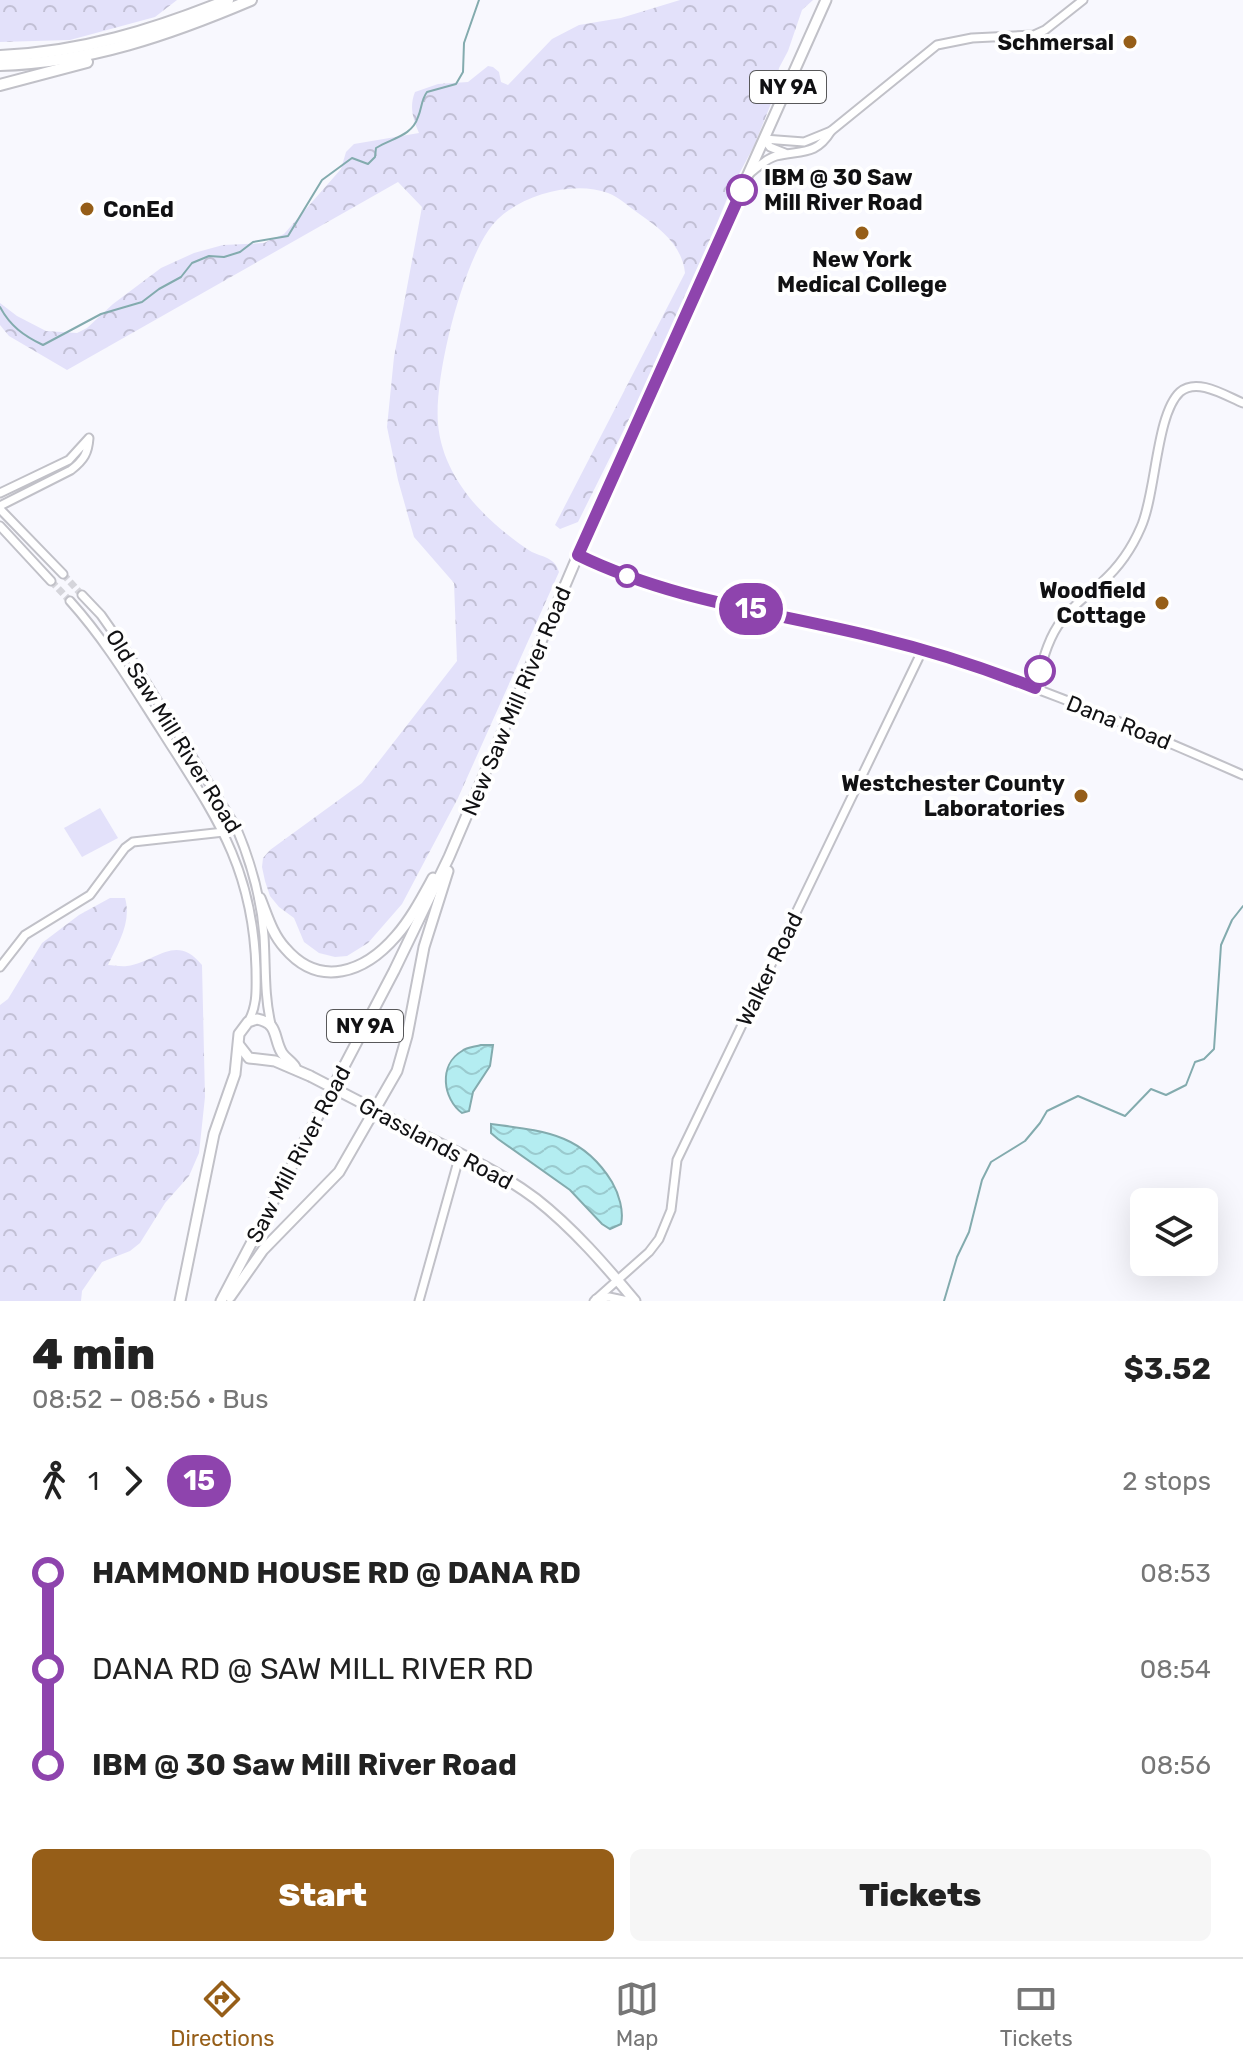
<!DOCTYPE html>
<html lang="en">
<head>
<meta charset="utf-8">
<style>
	body { margin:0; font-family:Rubik,sans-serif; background:#f6f6f6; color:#222; height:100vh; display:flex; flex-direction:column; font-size:30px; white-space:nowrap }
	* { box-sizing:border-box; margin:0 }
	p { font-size:26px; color:#767676 }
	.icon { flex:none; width:44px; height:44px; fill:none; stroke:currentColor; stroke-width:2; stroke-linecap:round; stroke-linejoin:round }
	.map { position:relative; height:1301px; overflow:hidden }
	.sheet { display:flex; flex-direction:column; background:#fff; flex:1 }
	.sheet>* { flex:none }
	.badge { padding:0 16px; border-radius:26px; font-size:28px; line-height:52px }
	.tools { position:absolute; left:1130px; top:1188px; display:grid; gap:16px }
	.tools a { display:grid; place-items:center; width:88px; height:88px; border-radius:12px; background:#fff; box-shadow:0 8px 32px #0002; font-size:40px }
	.map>.badge { position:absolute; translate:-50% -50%; box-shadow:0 0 0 4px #fff }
	.legs { display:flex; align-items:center; gap:12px; height:88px; padding:0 32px; font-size:26px }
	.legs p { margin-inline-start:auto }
	.head { display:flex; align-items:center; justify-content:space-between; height:136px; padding:0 32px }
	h1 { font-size:44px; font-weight:800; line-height:60px }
	.action { display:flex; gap:16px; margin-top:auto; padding:16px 32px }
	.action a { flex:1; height:92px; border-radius:12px; background:#965e18; color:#fff; font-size:32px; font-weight:800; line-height:92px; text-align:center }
	.action a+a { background:#f6f6f6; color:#222 }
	ul { padding:0 32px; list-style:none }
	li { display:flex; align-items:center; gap:28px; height:96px; font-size:30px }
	li i { display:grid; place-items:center; width:12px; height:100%; margin:0 10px; background:currentColor }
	li i::after { content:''; width:20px; height:20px; margin:-10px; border:6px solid; border-radius:50%; background:#fff }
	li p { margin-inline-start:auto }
	li:first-child i { background:linear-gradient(#0000 50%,currentColor 0) }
	li:last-child i { background:linear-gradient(currentColor 50%,#0000 0) }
	.tabs { display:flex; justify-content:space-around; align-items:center; height:112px; border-top:2px solid #e0e0e0; background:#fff; font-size:22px; color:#767676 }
	.tabs a { display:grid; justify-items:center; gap:4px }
	.tabs .current { color:#965e18 }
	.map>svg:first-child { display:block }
	.grass { fill:#e3e1fa }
	.forest { fill:url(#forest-crowns) }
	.water { fill:url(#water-waves); stroke:#83abae; stroke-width:2 }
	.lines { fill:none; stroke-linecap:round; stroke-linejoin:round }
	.stream { stroke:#83abae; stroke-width:2 }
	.minor-tunnel { stroke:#d5d5db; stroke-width:7; stroke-dasharray:7 3.5; stroke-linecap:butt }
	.minor-casing { stroke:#c1c1c8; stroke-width:11 }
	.major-casing { stroke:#c1c1c8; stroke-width:13 }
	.highway-casing { stroke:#c1c1c8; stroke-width:14 }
	.minor { stroke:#fff; stroke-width:7 }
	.major { stroke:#fff; stroke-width:9 }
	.highway { stroke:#fff; stroke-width:10 }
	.major-bridge-casing { stroke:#c1c1c8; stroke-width:13; stroke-linecap:butt }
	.major-bridge { stroke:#fff; stroke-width:9 }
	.line-1-casing { stroke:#fff; stroke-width:18 }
	.line-1 { stroke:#8e44ad; stroke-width:12 }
	.poi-dot { fill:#965e18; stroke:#fff; stroke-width:3 }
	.stop-1-dot { fill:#fff; stroke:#8e44ad; stroke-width:4 }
	.labels { text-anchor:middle; stroke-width:8; stroke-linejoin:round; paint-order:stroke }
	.shield { fill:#fff; stroke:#58585a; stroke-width:2 }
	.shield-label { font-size:20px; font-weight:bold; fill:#111113 }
	.poi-label { font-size:22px; font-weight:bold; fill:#111113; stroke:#fff; text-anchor:end }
	.stop-label { font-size:22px; font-weight:bold; fill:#111113; stroke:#fff; text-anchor:start }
	.street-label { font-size:22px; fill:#111113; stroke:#fff }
</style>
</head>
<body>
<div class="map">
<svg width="1243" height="1301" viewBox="0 0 1243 1301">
	<defs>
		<pattern id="forest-crowns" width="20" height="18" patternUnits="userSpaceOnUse" patternTransform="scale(2)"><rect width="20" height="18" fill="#e3e1fa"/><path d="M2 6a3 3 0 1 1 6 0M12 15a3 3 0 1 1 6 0" fill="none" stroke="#c2c0d5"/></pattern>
		<pattern id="water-waves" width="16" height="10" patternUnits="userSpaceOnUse" patternTransform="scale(2)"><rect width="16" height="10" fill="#b4edf1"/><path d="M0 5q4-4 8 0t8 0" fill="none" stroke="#9acace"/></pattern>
	</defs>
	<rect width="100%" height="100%" fill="#f8f8fe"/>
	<!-- grass -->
	<polygon class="grass" points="100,808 118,838 82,857 64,828"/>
	<!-- forest -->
	<g class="forest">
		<polygon points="0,0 177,0 155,17 70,40 0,42"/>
		<path d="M680 0H813L802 10 788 51 779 68 774 96 754 146 731 189 672 333 578 522 560 529 555 525 685 273C682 245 661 229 638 213 629 207 619 197 608 193 571 179 510 197 488 231 461 271 434 377 438 424 443 479 485 520 527 549 540 558 554 555 559 572L458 798 402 904 368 943 347 956 335 957 319 953 304 942 294 918 279 907 270 896 265 881 262 867 263 858 270 850 362 783 457 661 454 583 414 537 398 480 387 427 394 357 422 207 398 182 67 370 9 336 0 325V303L17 316 46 331 77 333 87 328 113 304 161 268 194 253 223 245 264 243 284 234 341 169 346 152 354 144 419 133C413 119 409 107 415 92L438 84 468 82 488 66 493 67 499 72 501 82 508 85 552 39 579 25 621 18Z"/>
		<path d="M110 898H125C132 922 118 944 108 965 113 965 121 967 127 966 158 961 176 933 202 965L205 1097 199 1153 189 1176 165 1203 140 1243 130 1251 102 1262 82 1291 81 1301H0V1005L8 999 42 943 79 915Z"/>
	</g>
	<!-- water -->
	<g class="water">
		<path d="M481 1045H493L490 1066 473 1092 469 1111 462 1113C443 1099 438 1065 462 1051 467 1047 475 1047 481 1045Z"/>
		<path d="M491 1124C543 1131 582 1133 612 1182 619 1194 624 1211 621 1224L610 1229 602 1224 570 1190 498 1139 491 1133Z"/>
	</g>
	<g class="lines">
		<!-- stream -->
		<g class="stream">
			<path d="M0 307C10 326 24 336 43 345L101 314 142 302 159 289 181 277 192 263 209 256 224 257 240 252 253 242 288 236 322 180 352 158 368 164 375 157 376 148C392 138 412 136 418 117 422 108 421 100 427 92L456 84 463 72 464 43 479 0"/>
			<polyline points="944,1301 957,1257 969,1232 982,1180 991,1162 1025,1141 1040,1123 1047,1111 1078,1096 1125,1116 1151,1089 1166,1095 1186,1085 1195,1062 1204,1059 1214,1049 1221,945 1232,920 1243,906"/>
		</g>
		<!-- minor-tunnel -->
		<g class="minor-tunnel">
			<polyline points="63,574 82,595"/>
			<polyline points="51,581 70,601"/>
		</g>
		<defs>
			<g id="minor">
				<polyline points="764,139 804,142 831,131 937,45 972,38 1034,35 1045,30 1083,0"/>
				<polyline points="764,139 770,147 785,153"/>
				<path d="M749 174C757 168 765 159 776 156 801 150 816 156 831 131"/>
				<path d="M0 493 69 460 89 438C88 453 84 460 71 470L0 506"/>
				<polyline points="0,509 63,574"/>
				<polyline points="0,526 51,581"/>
				<path d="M578 555C673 601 780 612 881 639 1006 671 1124 723 1243 775"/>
				<path d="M82 595 101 615 129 655 236 827C251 862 261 897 264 936 266 966 264 995 271 1024"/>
				<path d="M70 601C106 641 132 685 161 730 214 814 253 865 256 969 256 987 258 1005 248 1022"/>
				<path d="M1035 688C1042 664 1047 639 1062 620 1073 605 1089 594 1102 582 1119 567 1132 548 1141 527 1156 494 1156 414 1180 392 1197 377 1226 396 1243 403"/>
				<polyline points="0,967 25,935 90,895 125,848 133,842 224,832 236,827"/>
				<polyline points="596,1299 609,1297 628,1301"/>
				<polyline points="419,1301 457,1165 463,1156"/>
				<polyline points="594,1301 649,1252 659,1239 671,1210 677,1160 922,651"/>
			</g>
			<g id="major">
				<path d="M260 898C267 915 272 934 285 948 320 989 365 972 396 936 411 919 422 898 433 878"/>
				<polyline points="239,1045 249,1058 275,1061 310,1076"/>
				<path d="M362 1103C419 1137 483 1159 536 1199 573 1228 605 1265 635 1301"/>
				<polyline points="230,1297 263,1250 339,1172 397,1071 407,1036 424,947 448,871"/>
				<path d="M180 1301 214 1134 235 1074 239 1034 248 1022 257 1019C279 1023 273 1038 282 1053 286 1059 292 1062 295 1067"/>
				<polyline points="221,1301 394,971 449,857 578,555 826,0"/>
			</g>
			<g id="highway">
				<path d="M0 56C80 53 154 30 228 0"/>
				<path d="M0 65C88 63 171 34 251 0"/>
				<polyline points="0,85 87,62"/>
			</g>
		</defs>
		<!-- minor casing -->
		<use href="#minor" class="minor-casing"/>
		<!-- major casing -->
		<use href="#major" class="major-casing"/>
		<!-- highway casing -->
		<use href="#highway" class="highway-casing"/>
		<!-- minor -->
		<use href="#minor" class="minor"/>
		<!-- major -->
		<use href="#major" class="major"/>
		<!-- highway -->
		<use href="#highway" class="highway"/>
		<defs>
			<polyline id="major-bridge" points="310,1076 362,1103"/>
		</defs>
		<!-- major-bridge casing -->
		<use href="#major-bridge" class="major-bridge-casing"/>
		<!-- major-bridge -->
		<use href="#major-bridge" class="major-bridge"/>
	</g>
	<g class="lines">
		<defs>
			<path id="line-1" d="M742 190 578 555C672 601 778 613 878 638 932 651 984 668 1035 688L1040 671"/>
		</defs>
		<!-- line-1 casing -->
		<use href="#line-1" class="line-1-casing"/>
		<!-- line-1 -->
		<use href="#line-1" class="line-1"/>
	</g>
	<!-- markers -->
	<g class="poi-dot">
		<circle cx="1130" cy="42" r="8"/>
		<circle cx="87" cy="209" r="8"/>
		<circle cx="862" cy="233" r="8"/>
		<circle cx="1162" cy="603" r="8"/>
		<circle cx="1081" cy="796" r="8"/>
	</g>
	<g class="stop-1-dot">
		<circle cx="742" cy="190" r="14"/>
		<circle cx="627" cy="576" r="10"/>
		<circle cx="1040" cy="671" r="14"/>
	</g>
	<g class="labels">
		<!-- shield labels -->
		<g class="shield">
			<rect x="750" y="71" width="76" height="32" rx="6"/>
			<rect x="327" y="1010" width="76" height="32" rx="6"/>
		</g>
		<g class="shield-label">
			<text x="788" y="94">NY 9A</text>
			<text x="365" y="1033">NY 9A</text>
		</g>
		<!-- poi labels -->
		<g class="poi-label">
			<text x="1114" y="50">Schmersal</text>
			<text x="103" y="217" text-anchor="start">ConEd</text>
			<text x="862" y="267" text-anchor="middle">New York<tspan x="862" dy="25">Medical College</tspan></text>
			<text x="1146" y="598">Woodfield<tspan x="1146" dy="25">Cottage</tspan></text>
			<text x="1065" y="791">Westchester County<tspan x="1065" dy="25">Laboratories</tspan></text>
		</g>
		<!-- stop labels -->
		<g class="stop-label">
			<text x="764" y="185">IBM @ 30 Saw<tspan x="764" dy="25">Mill River Road</tspan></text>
		</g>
		<!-- street labels -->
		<g class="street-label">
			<text transform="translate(516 701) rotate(-67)" y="8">New Saw Mill River Road</text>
			<text transform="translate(1119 722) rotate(22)" y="8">Dana Road</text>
			<text transform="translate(174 731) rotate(58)" y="8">Old Saw Mill River Road</text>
			<text transform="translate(769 969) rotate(-64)" y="8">Walker Road</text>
			<text transform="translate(436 1143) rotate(28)" y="8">Grasslands Road</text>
			<text transform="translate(298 1154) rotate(-62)" y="8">Saw Mill River Road</text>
		</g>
	</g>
</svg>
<div class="tools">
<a><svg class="icon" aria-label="layers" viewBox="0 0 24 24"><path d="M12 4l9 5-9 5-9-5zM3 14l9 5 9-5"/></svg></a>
</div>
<b class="badge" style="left:751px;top:609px;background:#8e44ad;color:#fff">15</b>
</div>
<section class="sheet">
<div class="head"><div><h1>4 min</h1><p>08:52 – 08:56 · Bus</p></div><b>$3.52</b></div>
<div class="legs"><svg class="icon" aria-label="walk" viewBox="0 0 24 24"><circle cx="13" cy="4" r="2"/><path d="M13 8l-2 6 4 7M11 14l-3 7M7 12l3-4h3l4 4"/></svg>1<svg class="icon" aria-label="forward" viewBox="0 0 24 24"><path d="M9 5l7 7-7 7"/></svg><b class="badge" style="background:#8e44ad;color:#fff">15</b><p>2 stops</p></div>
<ul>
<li><i style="color:#8e44ad"></i><b>HAMMOND HOUSE RD @ DANA RD</b><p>08:53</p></li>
<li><i style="color:#8e44ad"></i><span>DANA RD @ SAW MILL RIVER RD</span><p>08:54</p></li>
<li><i style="color:#8e44ad"></i><b>IBM @ 30 Saw Mill River Road</b><p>08:56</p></li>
</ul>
<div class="action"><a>Start</a><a>Tickets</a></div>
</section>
<nav class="tabs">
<a class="current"><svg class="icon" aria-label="directions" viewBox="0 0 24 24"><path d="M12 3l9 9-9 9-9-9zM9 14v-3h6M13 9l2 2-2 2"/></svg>Directions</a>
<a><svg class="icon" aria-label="map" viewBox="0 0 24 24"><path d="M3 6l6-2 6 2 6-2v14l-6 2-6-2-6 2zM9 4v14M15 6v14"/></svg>Map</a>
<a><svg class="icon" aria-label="tickets" viewBox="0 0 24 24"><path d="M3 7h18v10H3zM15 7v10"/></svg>Tickets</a>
</nav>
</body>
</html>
